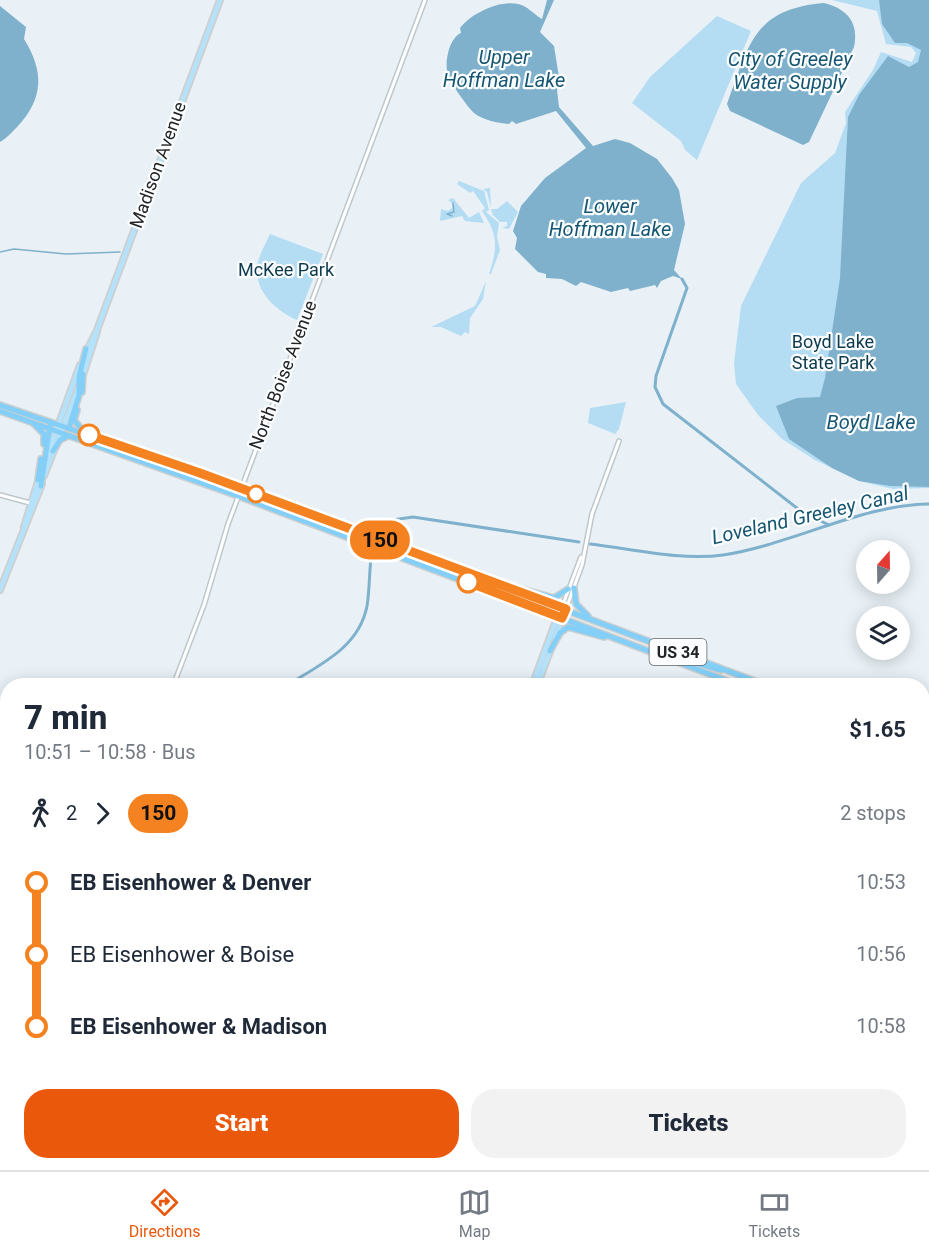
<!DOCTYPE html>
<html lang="en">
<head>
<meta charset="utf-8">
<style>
	body { margin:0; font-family:Roboto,sans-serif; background:#f2f2f3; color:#1f2937; height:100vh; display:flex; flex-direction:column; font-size:22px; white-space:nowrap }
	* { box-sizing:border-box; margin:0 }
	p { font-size:20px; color:#747a83 }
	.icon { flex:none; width:33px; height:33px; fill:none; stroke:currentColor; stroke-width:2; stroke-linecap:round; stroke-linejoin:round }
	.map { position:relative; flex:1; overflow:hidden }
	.panel { position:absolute; left:0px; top:678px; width:930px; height:492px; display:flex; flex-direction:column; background:#fff; border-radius:24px 24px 0 0; box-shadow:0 3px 15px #0003 }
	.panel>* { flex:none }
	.badge { padding:0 12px; border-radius:20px; font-size:21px; line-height:39px }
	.needle { width:39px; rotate:20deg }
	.tools { position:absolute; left:856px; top:540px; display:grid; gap:12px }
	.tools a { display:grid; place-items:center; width:54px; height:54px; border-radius:50%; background:#fff; box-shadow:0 3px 15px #0003; font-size:30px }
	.map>.badge { position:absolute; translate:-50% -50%; box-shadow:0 0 0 3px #fff }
	.legs { display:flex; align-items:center; gap:9px; height:66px; padding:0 24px; font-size:20px }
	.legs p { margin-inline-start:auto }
	.head { display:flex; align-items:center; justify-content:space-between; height:102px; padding:0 24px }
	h1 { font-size:33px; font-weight:800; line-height:45px }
	.primary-button { display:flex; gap:12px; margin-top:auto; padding:12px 24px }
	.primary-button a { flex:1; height:69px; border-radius:24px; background:#ea580c; color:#fff; font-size:24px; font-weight:800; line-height:69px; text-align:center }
	.primary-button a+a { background:#f2f2f3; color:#1f2937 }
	ul { padding:0 24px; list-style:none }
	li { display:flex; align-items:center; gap:21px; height:72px; font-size:22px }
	li i { display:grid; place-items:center; width:9px; height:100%; margin:0 8px; background:currentColor }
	li i::after { content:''; width:15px; height:15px; margin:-8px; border:4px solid; border-radius:50%; background:#fff }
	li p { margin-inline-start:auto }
	li:first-child i { background:linear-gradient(#0000 50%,currentColor 0) }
	li:last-child i { background:linear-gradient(currentColor 50%,#0000 0) }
	.menu { display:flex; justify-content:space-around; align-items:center; height:84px; border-top:2px solid #e0e1e3; background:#fff; font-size:16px; color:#747a83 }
	.menu a { display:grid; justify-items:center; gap:3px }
	.menu .current { color:#ea580c }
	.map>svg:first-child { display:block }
	.green { fill:#b4ddf4 }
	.water { fill:#7fb1cd }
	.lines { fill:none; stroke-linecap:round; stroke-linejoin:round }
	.stream { stroke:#7fb1cd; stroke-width:1.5 }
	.canal { stroke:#7fb1cd; stroke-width:3 }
	.minor-casing { stroke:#bfc7cb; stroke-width:6 }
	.major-casing { stroke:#cecfcf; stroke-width:8 }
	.highway-casing { stroke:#cecfcf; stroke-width:8 }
	.minor { stroke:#fff; stroke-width:3 }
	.major { stroke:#b5e2fb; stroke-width:4.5 }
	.highway { stroke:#83cff8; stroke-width:5 }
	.rail-casing { stroke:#6f7477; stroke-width:4 }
	.rail { stroke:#fbfdfe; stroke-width:1.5; stroke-dasharray:4.5; stroke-linecap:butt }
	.line-1-casing { stroke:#fff; stroke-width:14 }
	.line-1 { stroke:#f58220; stroke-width:9 }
	.stop-1-dot { fill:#fff; stroke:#f58220; stroke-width:3 }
	.labels { text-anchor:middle; stroke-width:4.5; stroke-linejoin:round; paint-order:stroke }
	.shield { fill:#fbfdfe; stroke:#626567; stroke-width:1.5 }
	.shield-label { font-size:16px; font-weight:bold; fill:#212426 }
	.street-label { font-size:18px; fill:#212426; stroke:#fbfdfe }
	.park-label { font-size:18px; fill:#0e3a4e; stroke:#fbfdfe }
	.water-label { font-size:20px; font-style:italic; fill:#165672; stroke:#fbfdfe }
</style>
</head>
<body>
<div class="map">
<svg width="929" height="1170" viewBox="0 0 929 1170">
	<rect width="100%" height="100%" fill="#e9f1f6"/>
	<!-- green -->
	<g class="green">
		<polygon points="832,0 929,0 929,488 893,489 859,481 815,460 782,439 758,415 736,384 734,363 741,306 801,183 835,153 846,123 845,112 873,70 881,52 912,62 916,53 911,47 886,44 877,11"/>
		<polygon points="717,16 751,31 697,160 685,150 681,141 632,103 650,77"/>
		<path d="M459 181 484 191 489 210 486 212 499 223 497 237 500 250 491 274H489C498 247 498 234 482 211L485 208 473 191 470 193 457 184Z"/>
		<polygon points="490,188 491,209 497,209 507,201 518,212 509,229 502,228 507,226 507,222 500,222 492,214 494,212 492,213 487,192 483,189"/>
		<polygon points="453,198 469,218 479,212 484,223 465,221 462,216 440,221 441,209 448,211 452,208 452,203 448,200"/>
		<path d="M270 234 323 254 297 320C278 312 256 293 257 270 257 258 265 245 270 234Z"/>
		<polygon points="486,281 483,299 470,318 469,334 465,332 461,336 441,327 431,327 475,306"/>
		<polygon points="626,402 619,429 615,434 588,423 590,408"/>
		<polygon points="161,1163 161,1162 311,1163 308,1170 264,1170 245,1163 242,1170 159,1170"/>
	</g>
	<!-- water -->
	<g class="water">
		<path d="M547 0H554L540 32 554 46 560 83 557 90 559 107 593 146 615 139 630 143 657 159 672 178 679 190 685 224 674 270 682 279 673 276 661 281 657 288 655 285 630 291 628 288 611 292 581 282 576 286 562 279 546 278V274L538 272 515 249 517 238 513 231 521 206 545 178 586 148 556 111 516 124 512 121 509 124C497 123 483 120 474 113 467 106 451 84 448 75 444 63 449 38 461 33L460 28C471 14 498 0 518 4 528 6 533 14 542 19Z"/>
		<polygon points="879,0 929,0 929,487 890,486 859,481 832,468 789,439 776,406 797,398 820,397 825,378 840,278 848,117 859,95 888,56 909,67 918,62 921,50 907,43 895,43 882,24"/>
		<path d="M824 3C848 9 859 23 854 47L809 142 803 145 730 111 727 104C749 45 753 9 824 3Z"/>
		<path d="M0 6 26 27 24 39C44 71 44 98 18 126 12 132 7 138 0 142Z"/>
		<polygon points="0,1126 7,1129 8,1162 98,1163 118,1170 6,1170 0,1168"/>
	</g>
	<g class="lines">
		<!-- stream -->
		<g class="stream">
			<polyline points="452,216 447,214 454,212 453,203"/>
			<polyline points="0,252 14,249 66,254 120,252"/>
			<polyline points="923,1151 929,1136"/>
			<polyline points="917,1170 920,1162"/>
		</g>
		<!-- canal -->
		<g class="canal">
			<polyline points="682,279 687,288 656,376 655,387 663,404 802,512 829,525"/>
			<polyline points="378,536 392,520 413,517 579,542"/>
			<path d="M590 544C633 549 681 561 723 555 790 545 864 504 929 504"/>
			<path d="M286 686C319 665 359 648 367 606 370 588 369 568 372 550"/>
			<polyline points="0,731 8,727"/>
			<polyline points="922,1154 929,1155"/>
			<polyline points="753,1170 784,1162"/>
		</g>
		<defs>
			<g id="minor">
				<polyline points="0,495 30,503"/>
				<polyline points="562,607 581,557"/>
				<polyline points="566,609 582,565 592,514 619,441"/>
				<polyline points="173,686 204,605 228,524 425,0"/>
				<polyline points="0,1103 8,1089"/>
			</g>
			<g id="major">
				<polyline points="86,352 97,330 220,0"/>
				<polyline points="83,375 97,332"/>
				<polyline points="47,456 80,365"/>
				<polyline points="44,476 79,386"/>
				<polyline points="24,527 39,478"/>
				<polyline points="0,590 42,484"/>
				<polyline points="555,638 566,609"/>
				<polyline points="532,686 561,607"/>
				<polyline points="537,686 551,649"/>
				<polyline points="355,1170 358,1162"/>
			</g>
			<g id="highway">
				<polyline points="82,392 83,374"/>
				<polyline points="0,405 200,473 768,686"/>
				<polyline points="77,410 74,420 84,432"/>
				<polyline points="0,411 238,496 741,686"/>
				<polyline points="35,425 44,434 44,444"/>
				<polyline points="69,428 79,395 79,377 86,349"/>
				<polyline points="53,451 60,440 68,436"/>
				<polyline points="38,480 41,459"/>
				<polyline points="41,486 50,426"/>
				<polyline points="514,587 554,598 568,589"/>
				<polyline points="574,588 576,604 588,616"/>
				<polyline points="550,651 560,633 568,627 604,637"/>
				<polyline points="670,656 721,670"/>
				<polyline points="922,741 929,744"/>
				<polyline points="922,748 929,751"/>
				<polyline points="922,753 929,756"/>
				<polyline points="922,759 929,761"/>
			</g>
		</defs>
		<!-- minor casing -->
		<use href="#minor" class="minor-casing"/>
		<!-- major casing -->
		<use href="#major" class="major-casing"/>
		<!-- highway casing -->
		<use href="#highway" class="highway-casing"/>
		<!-- minor -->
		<use href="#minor" class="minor"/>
		<!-- major -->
		<use href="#major" class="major"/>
		<!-- highway -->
		<use href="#highway" class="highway"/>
		<defs>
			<g id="rail">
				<polyline points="0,789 8,792"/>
				<polyline points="922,1131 929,1133"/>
			</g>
		</defs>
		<!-- rail casing -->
		<use href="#rail" class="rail-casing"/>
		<!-- rail -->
		<use href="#rail" class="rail"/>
	</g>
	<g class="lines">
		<defs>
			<polyline id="line-1" points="89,435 200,473 566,609 562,618 468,582"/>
		</defs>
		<!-- line-1 casing -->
		<use href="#line-1" class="line-1-casing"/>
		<!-- line-1 -->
		<use href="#line-1" class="line-1"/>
	</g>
	<!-- markers -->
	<g class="stop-1-dot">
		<circle cx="89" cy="435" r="10"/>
		<circle cx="256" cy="494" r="8"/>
		<circle cx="468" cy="582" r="10"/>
	</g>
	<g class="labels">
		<!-- shield labels -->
		<rect class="shield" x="649.5" y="639" width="57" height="26" rx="4.5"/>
		<g class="shield-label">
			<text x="678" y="658">US 34</text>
		</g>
		<!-- street labels -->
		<g class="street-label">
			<text transform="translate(158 165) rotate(-70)" y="6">Madison Avenue</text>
			<text transform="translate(283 375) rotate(-69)" y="6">North Boise Avenue</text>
		</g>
		<!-- park labels -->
		<g class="park-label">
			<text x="286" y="276">McKee Park</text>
			<text x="833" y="348">Boyd Lake<tspan x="833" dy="21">State Park</tspan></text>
		</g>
		<!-- water labels -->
		<g class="water-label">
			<text x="504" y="64">Upper<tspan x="504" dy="23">Hoffman Lake</tspan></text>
			<text x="790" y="66">City of Greeley<tspan x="790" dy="23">Water Supply</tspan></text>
			<text x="610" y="213">Lower<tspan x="610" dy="23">Hoffman Lake</tspan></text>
			<text x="871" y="429">Boyd Lake</text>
			<text transform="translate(810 515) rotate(-13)" y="7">Loveland Greeley Canal</text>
		</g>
	</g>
</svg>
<div class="tools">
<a><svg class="needle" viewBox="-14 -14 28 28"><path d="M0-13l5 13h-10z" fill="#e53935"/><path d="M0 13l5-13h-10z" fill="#747a83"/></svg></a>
<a><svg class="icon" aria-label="layers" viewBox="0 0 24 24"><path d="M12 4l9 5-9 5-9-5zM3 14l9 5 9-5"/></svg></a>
</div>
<b class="badge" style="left:380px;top:540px;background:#f58220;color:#111">150</b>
<section class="panel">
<div class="head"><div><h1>7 min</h1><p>10:51 – 10:58 · Bus</p></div><b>$1.65</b></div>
<div class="legs"><svg class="icon" aria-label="walk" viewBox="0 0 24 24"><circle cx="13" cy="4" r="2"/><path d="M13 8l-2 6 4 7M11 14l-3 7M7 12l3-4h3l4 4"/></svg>2<svg class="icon" aria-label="forward" viewBox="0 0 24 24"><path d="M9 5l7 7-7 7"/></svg><b class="badge" style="background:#f58220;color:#111">150</b><p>2 stops</p></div>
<ul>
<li><i style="color:#f58220"></i><b>EB Eisenhower &amp; Denver</b><p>10:53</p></li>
<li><i style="color:#f58220"></i><span>EB Eisenhower &amp; Boise</span><p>10:56</p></li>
<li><i style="color:#f58220"></i><b>EB Eisenhower &amp; Madison</b><p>10:58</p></li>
</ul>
<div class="primary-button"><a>Start</a><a>Tickets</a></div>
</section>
</div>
<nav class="menu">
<a class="current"><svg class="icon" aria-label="directions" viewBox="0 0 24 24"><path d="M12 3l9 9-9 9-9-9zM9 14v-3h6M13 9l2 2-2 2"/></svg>Directions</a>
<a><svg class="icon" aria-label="map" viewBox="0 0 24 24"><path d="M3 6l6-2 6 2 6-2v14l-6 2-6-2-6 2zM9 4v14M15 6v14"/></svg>Map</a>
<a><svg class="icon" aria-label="tickets" viewBox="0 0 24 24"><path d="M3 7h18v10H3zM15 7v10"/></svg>Tickets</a>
</nav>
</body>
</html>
